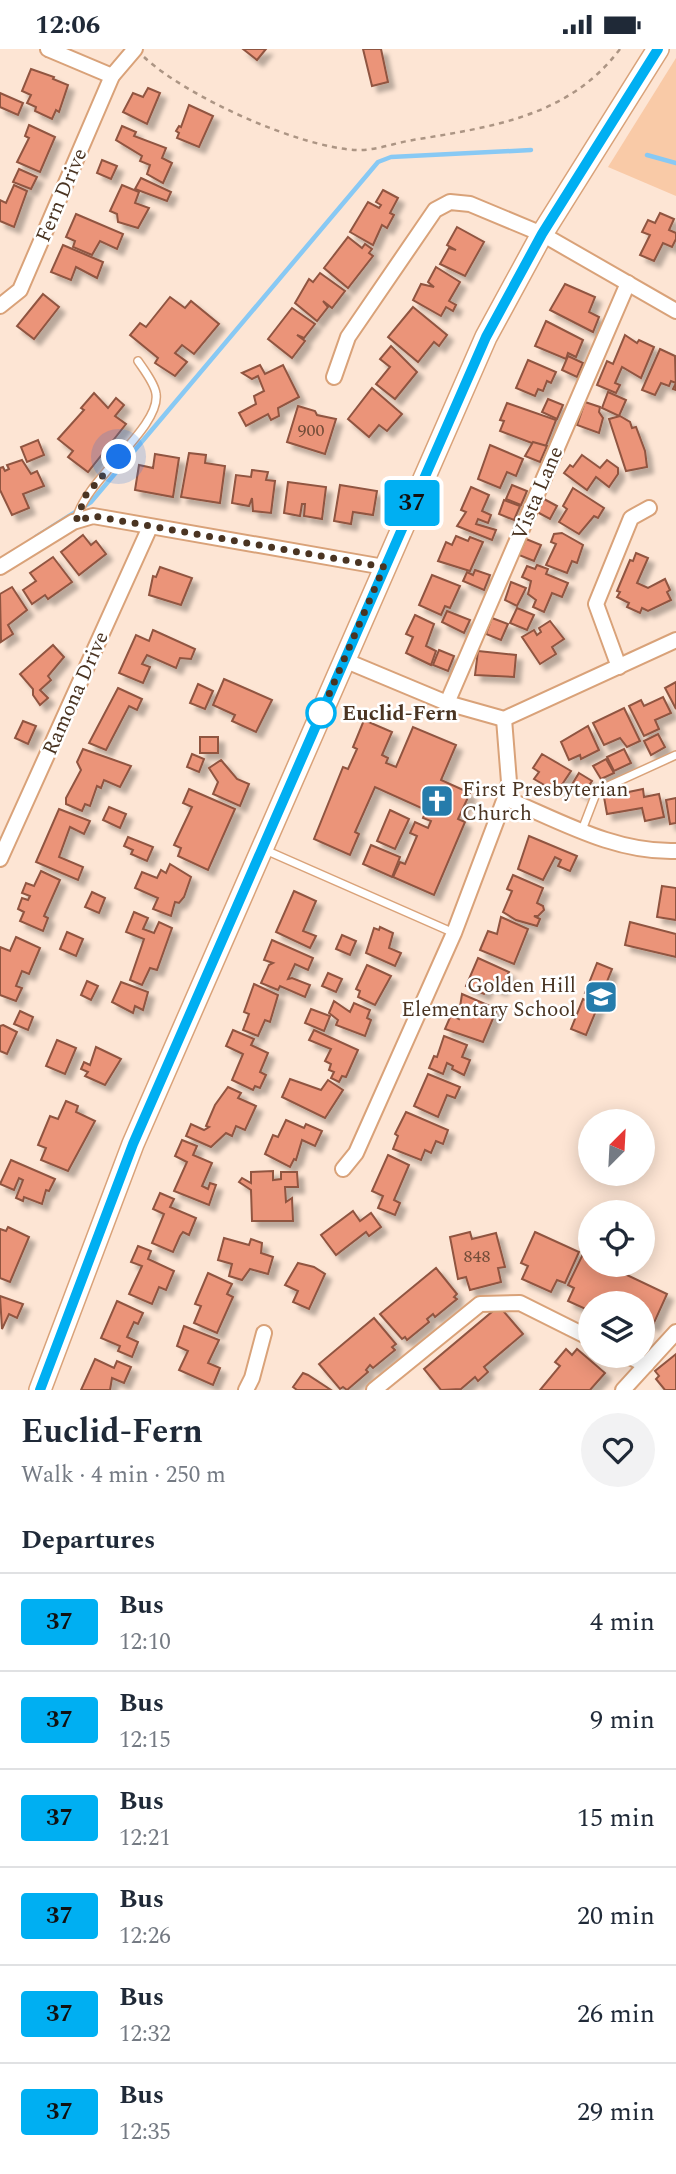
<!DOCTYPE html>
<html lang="en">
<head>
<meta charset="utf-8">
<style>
	body { margin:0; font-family:Spectral,serif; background:#f2f2f3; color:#1f2937; height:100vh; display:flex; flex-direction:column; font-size:26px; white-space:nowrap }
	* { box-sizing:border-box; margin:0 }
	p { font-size:23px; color:#747a83 }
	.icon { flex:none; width:38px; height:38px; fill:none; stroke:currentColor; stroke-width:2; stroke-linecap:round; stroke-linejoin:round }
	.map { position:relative; height:1341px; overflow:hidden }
	.details { display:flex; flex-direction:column; background:#fff; flex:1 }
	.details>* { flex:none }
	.badge { padding:0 14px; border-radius:5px; font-size:24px; line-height:46px }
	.needle { width:46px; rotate:24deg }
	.buttons { position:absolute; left:578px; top:1060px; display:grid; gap:14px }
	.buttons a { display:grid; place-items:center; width:77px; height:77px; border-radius:50%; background:#fff; box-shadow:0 4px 18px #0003; font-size:35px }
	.you { position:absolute; width:35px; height:35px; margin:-18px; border:5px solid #fff; border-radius:50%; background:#1a73e8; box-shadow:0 0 0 10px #1a73e833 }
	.map>.badge { position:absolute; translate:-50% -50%; box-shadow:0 0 0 4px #fff }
	h2 { padding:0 21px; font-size:26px; line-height:63px }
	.round { display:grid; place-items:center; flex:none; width:74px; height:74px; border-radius:37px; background:#f2f2f3 }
	.head { display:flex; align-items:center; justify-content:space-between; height:119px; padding:0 21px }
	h1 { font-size:33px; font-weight:700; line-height:52px }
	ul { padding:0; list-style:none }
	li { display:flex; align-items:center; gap:21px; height:98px; padding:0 21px; border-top:2px solid #e0e1e3 }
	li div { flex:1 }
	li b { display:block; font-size:26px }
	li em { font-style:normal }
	li .badge { min-width:77px; font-weight:700; text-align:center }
	.status { display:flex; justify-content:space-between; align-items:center; height:49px; padding:0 35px; background:#fff; direction:ltr }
	.status svg { height:19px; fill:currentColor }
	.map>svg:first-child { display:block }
	.green { fill:#f9caa7 }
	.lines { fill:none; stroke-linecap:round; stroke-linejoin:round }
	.stream { stroke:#88c9f4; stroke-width:4.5 }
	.building { fill:#eb9479; stroke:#905441; stroke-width:2; filter:url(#shadow) }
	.service-casing { stroke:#d9a279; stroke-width:10 }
	.minor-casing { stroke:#d9a279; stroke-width:18 }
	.secondary-casing { stroke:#d9a279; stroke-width:24 }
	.path { stroke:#ac9584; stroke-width:2.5; stroke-dasharray:5 5; stroke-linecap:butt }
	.service { stroke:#fff; stroke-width:7 }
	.minor { stroke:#fff; stroke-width:14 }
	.secondary { stroke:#fff; stroke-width:21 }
	.line-casing { stroke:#fff; stroke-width:16 }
	.line { stroke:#00aff2; stroke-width:10 }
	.walk { stroke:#4a3422; stroke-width:7; stroke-dasharray:0 12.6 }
	.stop-dot { fill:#fff; stroke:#00aff2; stroke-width:3.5 }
	.labels { text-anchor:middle; stroke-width:5; stroke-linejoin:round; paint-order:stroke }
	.number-label { font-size:18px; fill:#724c38 }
	.street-label { font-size:21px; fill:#4a3422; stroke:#fff }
	.stop-label { font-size:21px; font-weight:bold; fill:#4a3422; stroke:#fff; text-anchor:start }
	.poi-label { font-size:21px; fill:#4a3422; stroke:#fff; text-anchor:start }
</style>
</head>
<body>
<div class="status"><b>12:06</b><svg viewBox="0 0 49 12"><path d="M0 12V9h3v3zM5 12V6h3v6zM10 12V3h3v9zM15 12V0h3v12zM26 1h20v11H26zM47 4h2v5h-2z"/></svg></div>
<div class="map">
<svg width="676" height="1341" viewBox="0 0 676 1341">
	<defs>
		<filter id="shadow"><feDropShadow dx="6" dy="6" stdDeviation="2" flood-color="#0004"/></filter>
	</defs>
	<rect width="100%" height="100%" fill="#fde5d4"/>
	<!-- green -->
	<polygon class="green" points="676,9 676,147 608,118"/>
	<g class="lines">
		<!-- stream -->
		<g class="stream">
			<polyline points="647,106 676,114"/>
			<polyline points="36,488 91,453 378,113 391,108 531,101"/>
		</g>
	</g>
	<!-- building -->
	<g class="building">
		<polygon points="243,0 266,0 257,11"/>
		<polygon points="363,0 381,0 388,33 372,37"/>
		<polygon points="31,20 54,28 53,30 68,36 59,63 56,61 52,70 35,62 36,58 27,54 31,46 22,42"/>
		<polygon points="148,39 160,44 147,75 123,63 133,44 143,48"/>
		<polygon points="0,44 23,54 18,66 0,58"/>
		<polygon points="189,56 213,67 199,98 177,89 179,84 176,82 179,77 181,78"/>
		<polygon points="29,76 55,88 40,123 17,113 29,89 25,87"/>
		<polygon points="122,77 136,83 134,87 166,99 162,109 172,114 163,134 147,125 150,116 140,112 142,107 116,91"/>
		<polygon points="102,111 117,117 111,130 97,124"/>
		<polygon points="19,120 37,128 31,140 13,133"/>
		<polygon points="141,129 171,143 167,152 135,140"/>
		<polygon points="14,136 27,142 14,178 0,172 0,151 6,154"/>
		<polygon points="122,136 139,143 135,154 149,159 138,179 118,173 117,165 110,162"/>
		<polygon points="383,141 398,149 390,164 394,166 387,179 382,176 373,196 350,183 368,153 379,159 381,156 376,153"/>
		<polygon points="660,164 674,170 669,181 676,184 676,190 672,198 663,194 654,212 640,206 650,186 642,183 648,171 655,174"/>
		<polygon points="76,165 123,185 117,200 100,192 92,206 73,198 75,192 66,188"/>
		<polygon points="457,178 484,193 465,227 440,215 449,199 456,201 447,196"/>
		<polygon points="348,188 362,199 365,195 372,200 369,204 373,207 348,239 324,219"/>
		<polygon points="63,196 103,213 97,229 76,218 71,231 51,223"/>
		<polygon points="436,218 460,233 449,252 456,256 453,262 446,258 441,267 413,251 421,235 434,238 428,233"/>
		<polygon points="320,224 345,242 332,259 323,252 328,258 317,272 295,254 309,230 313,233"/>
		<polygon points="565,235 595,248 589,263 599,268 593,283 550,261"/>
		<polygon points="43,245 59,258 34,290 17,277"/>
		<polygon points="170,248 185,259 191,252 219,275 194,305 182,296 175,304 187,313 175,327 155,314 158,309 130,286 140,274 146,278"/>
		<polygon points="413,258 447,286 439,297 434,293 418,313 388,288"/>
		<polygon points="292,259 315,275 304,289 297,286 305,292 292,309 268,290"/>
		<polygon points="546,272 583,291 576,308 568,304 566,310 535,297"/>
		<polygon points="625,286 637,294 639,291 654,298 641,329 622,318 615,334 620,336 616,344 597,336 607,312 613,315"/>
		<polygon points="391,297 417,323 395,350 376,335 390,318 380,310"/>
		<polygon points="660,300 675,307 676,341 673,340 676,334 671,332 669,337 661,334 655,346 642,341"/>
		<polygon points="568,307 583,314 577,328 562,321"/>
		<polygon points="528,311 556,323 551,334 547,332 543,342 538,340 535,347 516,339"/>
		<polygon points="260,316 265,325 283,316 299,348 278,359 279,367 271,371 268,365 246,377 239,364 256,355 254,347 264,342 258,327 252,330 242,324"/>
		<polygon points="372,339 402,365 387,382 379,376 369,388 348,370"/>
		<polygon points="608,343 626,351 619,367 602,359"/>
		<polygon points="94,344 108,359 116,349 124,356 115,367 126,375 88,423 68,408 73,402 58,390 84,361 81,359"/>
		<polygon points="548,350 563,356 557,370 542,363"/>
		<polygon points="585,353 600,358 599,363 603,369 599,384 577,376"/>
		<polygon points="507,354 556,371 545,399 500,382 504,372 500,371"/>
		<polygon points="298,357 315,362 317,366 336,370 325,405 287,393"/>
		<polygon points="620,367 630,373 632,379 636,378 645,402 647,418 626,422 609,370"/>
		<polygon points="38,391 44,406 27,413 21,398"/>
		<polygon points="533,393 547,397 540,413 525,407"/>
		<polygon points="490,396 523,410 516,427 507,423 500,439 478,430"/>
		<polygon points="189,404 206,406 205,414 225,417 220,454 181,448"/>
		<polygon points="155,405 179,409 173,448 135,441 139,416 153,419"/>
		<polygon points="582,406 600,419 607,411 618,419 618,425 609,438 596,428 587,441 564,424 570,416 573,418"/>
		<polygon points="22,411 31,425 37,422 44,437 23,445 29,459 12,466 0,441 0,419 3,418 5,422 9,420 7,416"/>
		<polygon points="252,421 268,423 266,431 275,432 271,464 253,462 252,449 249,457 232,454 236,426 251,428"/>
		<polygon points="288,433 326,438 322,470 304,467 305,455 302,455 300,467 284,464"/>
		<polygon points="340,436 377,442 373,466 353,463 351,475 334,472"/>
		<polygon points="512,436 527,442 521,456 506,450"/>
		<polygon points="471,438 489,446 482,462 491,466 488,474 478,470 476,475 496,481 492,491 457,477 466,463 461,461"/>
		<polygon points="573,439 604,459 598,469 594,467 579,485 559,473 567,460 563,457"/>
		<polygon points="544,450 557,457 550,470 537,463"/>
		<polygon points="504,451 520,457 514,471 499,465"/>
		<polygon points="562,484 583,496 577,514 572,512 567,524 546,516 556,495 551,493 554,485"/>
		<polygon points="83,486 91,496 96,492 106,505 79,526 61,503"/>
		<polygon points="456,487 468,492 470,488 483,493 470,522 438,512 446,493 452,496"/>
		<polygon points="526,490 541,496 534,512 519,506"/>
		<polygon points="636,504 648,509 637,534 648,539 665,530 670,541 667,543 671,551 648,562 642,559 640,564 627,558 629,554 617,548 620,543 617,542 630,511 633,512"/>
		<polygon points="53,508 72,533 48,550 45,546 32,555 23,541 36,532 30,524"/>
		<polygon points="537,516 548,520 546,525 568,534 562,548 552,544 544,563 533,558 536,551 528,545 531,532 522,528 527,517 535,520"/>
		<polygon points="160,518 192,529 181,556 149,546 153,527 156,528"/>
		<polygon points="475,521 490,526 484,541 463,532 467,523 473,526"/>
		<polygon points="432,526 460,537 450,559 445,557 441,566 419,556"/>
		<polygon points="511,533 526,539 517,557 505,551"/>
		<polygon points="12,538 27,561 8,576 13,585 1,593 0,545"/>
		<polygon points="517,559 534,566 527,581 510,574"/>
		<polygon points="447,562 470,571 464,584 442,573"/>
		<polygon points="415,566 434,575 426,597 436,602 431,616 406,604 413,588 406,585"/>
		<polygon points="492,569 508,575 501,591 486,585"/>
		<polygon points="550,572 564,590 552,598 556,605 540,615 522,588 534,581 537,586 541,583 539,579"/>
		<polygon points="153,581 195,600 191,610 180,609 176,619 147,606 142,615 150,618 143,634 119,624 136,586 149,592"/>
		<polygon points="53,596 64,608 48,627 51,631 40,641 48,649 40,656 33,646 33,640 20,625"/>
		<polygon points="439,601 454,607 448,622 433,616"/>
		<polygon points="478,602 516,606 514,628 475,626"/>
		<polygon points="224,630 272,651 256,683 232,672 235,666 213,656"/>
		<polygon points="676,633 676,660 665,639"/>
		<polygon points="198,635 213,642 205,660 190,654"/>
		<polygon points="118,639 142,650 137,661 129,657 106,701 89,694"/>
		<polygon points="663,648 671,664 655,671 659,680 644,687 629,657 641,651 644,657"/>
		<polygon points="624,659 640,692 627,698 620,689 604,696 593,674"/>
		<polygon points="364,671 392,683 382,706 388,709 386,714 396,718 413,678 456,696 441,731 470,744 458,770 465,773 434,846 393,828 400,813 405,815 417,787 410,784 415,773 428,779 431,772 423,769 426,761 375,738 355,783 359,785 350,806 314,790 343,718 348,720 357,700 353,698"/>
		<polygon points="23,672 36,677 28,695 15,689"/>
		<polygon points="588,677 599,701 581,710 580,706 569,711 561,693"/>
		<polygon points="658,685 665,698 651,706 644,692"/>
		<rect x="200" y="688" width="18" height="16"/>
		<polygon points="83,700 131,717 120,738 104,731 101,739 97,737 90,757 85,755 82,762 66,755 66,749 81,721 77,713"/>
		<polygon points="624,700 631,714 614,722 607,708"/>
		<polygon points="192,705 204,710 199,723 187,718"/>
		<polygon points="542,705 571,722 561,737 557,735 553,741 534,730 539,723 533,719"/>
		<polygon points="606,710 614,724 601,730 593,717"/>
		<polygon points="221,711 237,730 249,735 240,757 213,745 218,733 209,719"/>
		<polygon points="579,724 592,732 583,745 571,737"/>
		<polygon points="189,740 235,760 208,821 178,807 181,799 174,796 192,758 183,754"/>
		<polygon points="643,740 644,748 659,745 664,768 645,772 642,759 607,765 604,748"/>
		<polygon points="676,749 676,774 670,775 666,751"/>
		<polygon points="109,758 126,765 120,779 103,771"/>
		<polygon points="59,760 90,772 84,785 70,778 59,808 83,818 78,831 36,813"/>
		<polygon points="390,761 409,770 395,800 377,792"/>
		<polygon points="529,787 577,807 570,822 558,817 561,811 555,808 543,831 518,820"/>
		<polygon points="128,788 153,798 147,812 131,805 133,801 124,797"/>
		<polygon points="371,796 400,808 392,828 363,815"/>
		<polygon points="170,815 191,828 184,848 179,854 175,853 171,867 153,860 158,849 135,839 142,823 157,829 161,821 166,824"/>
		<polygon points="41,822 60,831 44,867 48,869 43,882 20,872 24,863 18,860 22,849 28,851 30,847 22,844 26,834 34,837"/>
		<polygon points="513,826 543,839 537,854 543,857 544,861 538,867 534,867 540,870 537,877 516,871 503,863 512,842 507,840"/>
		<polygon points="662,837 676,839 676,871 657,868"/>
		<polygon points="294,842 316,852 303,882 316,887 310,899 276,883"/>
		<polygon points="92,843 105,849 99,864 85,858"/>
		<polygon points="134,863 148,869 143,880 154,884 159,873 172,879 157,921 150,919 142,936 130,931 144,890 126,883"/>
		<polygon points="501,868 528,880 514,915 480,901 488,882 497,885"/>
		<polygon points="630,873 676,885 676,908 625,896"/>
		<polygon points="380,878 393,884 389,899 401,904 395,917 366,904 374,879 379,881"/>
		<polygon points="67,883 83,890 76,907 60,900"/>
		<polygon points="342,886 356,892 350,906 336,900"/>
		<polygon points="16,888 40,899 29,925 22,922 16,937 22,939 16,952 0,946 0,898 10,902"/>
		<polygon points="272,891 313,909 308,921 295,915 288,930 292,929 310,936 305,948 280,937 278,941 261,934 269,916 273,914 264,911"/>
		<polygon points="478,909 509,923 501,941 488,935 484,945 466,937"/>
		<polygon points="597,914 612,920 600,950 585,944"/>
		<polygon points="367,916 391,927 375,956 358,948 360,942 356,940"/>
		<polygon points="328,924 342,930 336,943 322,937"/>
		<polygon points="87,932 98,937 91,951 81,946"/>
		<polygon points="121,933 148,943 143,961 135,957 133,964 112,953"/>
		<polygon points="254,935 278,946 270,973 265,971 258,987 243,981 249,965 244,963"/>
		<polygon points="462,945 497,960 483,993 445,980 451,966 459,970 463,960 460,958"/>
		<polygon points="583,950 598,957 586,986 571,980"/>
		<polygon points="334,952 350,963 354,954 370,961 367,969 371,971 365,987 336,976 338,971 329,964"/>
		<polygon points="311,960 330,967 324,982 305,974"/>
		<polygon points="20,962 33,968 28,981 14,975"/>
		<polygon points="3,976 17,983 7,1005 0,1002 0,977"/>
		<polygon points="233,981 254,990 251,996 268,1004 260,1023 266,1026 260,1039 255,1037 253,1041 232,1031 243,1005 226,997"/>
		<polygon points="314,981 358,1001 346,1028 342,1027 339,1033 331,1029 334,1023 329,1021 331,1015 325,1012 331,1000 309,991"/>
		<polygon points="444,987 467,996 462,1008 470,1011 464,1026 452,1020 453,1017 447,1014 443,1025 429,1019 434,1007 437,1008"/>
		<polygon points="57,991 76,999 65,1025 46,1017"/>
		<polygon points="96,998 121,1010 105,1036 85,1027 88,1023 81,1020 84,1013 90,1016"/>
		<polygon points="428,1025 460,1038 455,1049 447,1046 438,1068 414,1057"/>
		<polygon points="290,1030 321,1041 328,1031 343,1041 325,1069 282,1048"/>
		<polygon points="228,1038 241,1044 238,1049 256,1057 245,1081 236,1077 232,1087 226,1084 211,1098 186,1087 191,1075 204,1081 209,1078 206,1077 215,1056"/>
		<polygon points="66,1052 78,1057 76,1063 95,1072 68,1122 41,1111 46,1099 38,1096 50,1067 58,1070"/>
		<polygon points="406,1063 448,1081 443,1095 436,1092 431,1104 425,1101 421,1111 393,1100 398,1087 395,1085"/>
		<polygon points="286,1071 304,1079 306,1075 322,1082 315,1097 302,1091 296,1111 294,1110 290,1118 265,1105 273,1086 278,1088"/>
		<polygon points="182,1091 197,1097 193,1106 212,1114 202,1137 208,1140 210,1134 216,1136 209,1156 174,1142 187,1113 175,1107"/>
		<polygon points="388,1106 409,1116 394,1151 400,1154 395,1166 378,1159 383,1147 372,1142"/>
		<polygon points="11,1111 55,1130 49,1142 46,1141 42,1155 24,1148 23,1152 16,1149 23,1131 19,1129 14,1141 0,1135"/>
		<polygon points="273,1122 273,1131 281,1130 281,1123 297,1123 298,1138 285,1138 286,1153 292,1149 293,1172 252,1172 251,1141 239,1133 242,1129 251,1134 251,1123"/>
		<polygon points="160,1144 174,1150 170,1158 196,1169 189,1186 183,1183 180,1187 173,1203 152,1194 164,1165 153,1160"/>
		<polygon points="353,1162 360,1172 371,1164 381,1178 369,1187 366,1183 336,1206 321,1186"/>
		<polygon points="8,1178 29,1188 10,1233 0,1229 0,1180 6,1182"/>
		<polygon points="470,1183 472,1190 496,1184 505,1218 498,1219 501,1233 470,1241 466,1228 458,1230 450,1188"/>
		<polygon points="535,1183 579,1203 565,1234 557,1231 551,1243 522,1230 528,1217 521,1214"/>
		<polygon points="224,1189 249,1196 251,1190 262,1194 261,1204 273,1208 268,1225 250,1220 242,1231 229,1227 232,1215 218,1211"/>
		<polygon points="138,1197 151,1202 148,1210 174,1222 166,1241 159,1238 152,1255 129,1245 142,1217 131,1213"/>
		<polygon points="583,1205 590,1208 590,1216 606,1216 667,1245 653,1276 645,1272 642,1279 642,1255 590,1255 590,1262 568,1252 574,1239 568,1236"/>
		<polygon points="298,1214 314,1218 325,1225 309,1260 293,1253 298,1242 285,1236"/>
		<polygon points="436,1219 457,1245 454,1248 457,1250 435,1268 433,1265 427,1270 429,1273 407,1291 405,1288 402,1290 380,1265"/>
		<polygon points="208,1224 232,1235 227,1245 233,1248 217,1284 194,1274 201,1257 195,1255"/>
		<polygon points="0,1247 23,1255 17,1269 9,1265 2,1280"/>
		<polygon points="117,1252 143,1264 138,1275 134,1273 127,1288 138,1293 132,1308 118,1302 120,1297 101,1289"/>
		<polygon points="499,1257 523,1285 484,1318 488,1323 478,1332 475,1328 461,1340 441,1341 424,1320"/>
		<polygon points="374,1269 396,1295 392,1298 395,1301 373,1319 370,1316 366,1321 368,1323 347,1341 343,1338 340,1340 319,1315"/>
		<polygon points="184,1277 219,1291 208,1314 220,1319 213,1336 179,1321 188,1302 177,1297"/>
		<polygon points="566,1300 572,1306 577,1300 605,1324 590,1341 540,1341 560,1317 555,1313"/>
		<polygon points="676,1305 676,1341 665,1341 656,1330 659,1327 655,1322"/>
		<polygon points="95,1310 114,1319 117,1312 131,1318 124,1334 112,1329 110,1341 81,1341"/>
		<polygon points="303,1324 308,1326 331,1341 297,1341 293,1338"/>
	</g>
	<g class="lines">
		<defs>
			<g id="service">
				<path d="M76 472C83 432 161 379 156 345 155 335 144 321 138 312"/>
				<polyline points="582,781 597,742 676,706"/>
				<polyline points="263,800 454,884"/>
			</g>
			<g id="minor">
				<polyline points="48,0 112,27"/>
				<polyline points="0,257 20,241 112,27 135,0"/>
				<polyline points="334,328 348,288 435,161 450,153 470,155 542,185 676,262"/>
				<polyline points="0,518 73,473 93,467 384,518"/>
				<polyline points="344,611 447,654 504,670 676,591"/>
				<polyline points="619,618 596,555 631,469 649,459"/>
				<polyline points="447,654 628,234"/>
				<path d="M505 749C560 772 615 804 676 802"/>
				<polyline points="0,810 150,478"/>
				<polyline points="343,1120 356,1104 454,884 505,749 509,733 504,670"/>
				<polyline points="628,1307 646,1316"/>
				<polyline points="246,1341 252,1329 264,1284"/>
				<polyline points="374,1341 480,1255 520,1254 590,1289"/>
				<polyline points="623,1341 676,1283"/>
			</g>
			<polyline id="secondary" points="40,1341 133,1095 486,288 542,185 658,0"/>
		</defs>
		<!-- service casing -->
		<use href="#service" class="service-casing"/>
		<!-- minor casing -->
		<use href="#minor" class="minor-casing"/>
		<!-- secondary casing -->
		<use href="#secondary" class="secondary-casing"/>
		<!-- path -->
		<path class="path" d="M144 8C187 48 298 98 356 101 375 102 394 94 413 91 491 78 569 68 620 0"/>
		<!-- service -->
		<use href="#service" class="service"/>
		<!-- minor -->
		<use href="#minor" class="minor"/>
		<!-- secondary -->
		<use href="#secondary" class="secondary"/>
	</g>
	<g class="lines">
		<defs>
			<polyline id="line" points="40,1341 133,1095 486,288 542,185 658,0"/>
		</defs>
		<!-- line casing -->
		<use href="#line" class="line-casing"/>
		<!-- line -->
		<use href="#line" class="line"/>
		<!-- walk -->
		<polyline class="walk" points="119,408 86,446 76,472 93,467 384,518 321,664"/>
	</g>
	<!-- icons -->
	<defs>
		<symbol id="church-square" viewBox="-11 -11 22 22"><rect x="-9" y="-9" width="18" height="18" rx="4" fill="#267cab" stroke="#fff"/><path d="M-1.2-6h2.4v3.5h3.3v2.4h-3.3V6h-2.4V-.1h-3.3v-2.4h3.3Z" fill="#fff"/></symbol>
		<symbol id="school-square" viewBox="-11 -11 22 22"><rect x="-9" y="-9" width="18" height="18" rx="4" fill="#267cab" stroke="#fff"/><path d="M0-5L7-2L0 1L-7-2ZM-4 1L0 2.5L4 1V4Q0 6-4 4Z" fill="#fff"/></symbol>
	</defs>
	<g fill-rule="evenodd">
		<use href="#church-square" x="418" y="733" width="38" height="38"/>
		<use href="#school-square" x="582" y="929" width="38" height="38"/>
	</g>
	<!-- markers -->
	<circle class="stop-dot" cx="321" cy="664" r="14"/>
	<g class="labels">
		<!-- number labels -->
		<g class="number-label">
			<text x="311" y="387">900</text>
			<text x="477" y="1213">848</text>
		</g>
		<!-- street labels -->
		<g class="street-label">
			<text transform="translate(61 146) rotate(-67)" y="7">Fern Drive</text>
			<text transform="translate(537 444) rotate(-67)" y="7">Vista Lane</text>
			<text transform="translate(75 644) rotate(-66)" y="7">Ramona Drive</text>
		</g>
		<!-- stop labels -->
		<g class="stop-label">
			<text x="342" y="671">Euclid-Fern</text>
		</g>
		<!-- poi labels -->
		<g class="poi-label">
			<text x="462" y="747">First Presbyterian<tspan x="462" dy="24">Church</tspan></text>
			<text x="576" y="943" text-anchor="end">Golden Hill<tspan x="576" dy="24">Elementary School</tspan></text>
		</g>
	</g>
</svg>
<div class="buttons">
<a><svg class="needle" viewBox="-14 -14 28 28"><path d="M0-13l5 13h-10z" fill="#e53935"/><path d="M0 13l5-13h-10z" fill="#747a83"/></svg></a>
<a><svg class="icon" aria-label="locate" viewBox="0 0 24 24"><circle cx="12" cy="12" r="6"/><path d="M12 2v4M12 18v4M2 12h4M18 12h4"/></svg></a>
<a><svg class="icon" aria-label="layers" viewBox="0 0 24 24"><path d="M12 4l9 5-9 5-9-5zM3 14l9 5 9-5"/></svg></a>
</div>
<div class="you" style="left:119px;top:408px"></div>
<b class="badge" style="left:412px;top:454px;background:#00aff2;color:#111">37</b>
</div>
<section class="details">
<div class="head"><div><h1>Euclid-Fern</h1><p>Walk · 4 min · 250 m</p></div><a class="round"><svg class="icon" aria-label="heart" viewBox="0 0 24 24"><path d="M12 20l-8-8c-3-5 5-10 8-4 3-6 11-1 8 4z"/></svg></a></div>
<h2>Departures</h2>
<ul>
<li><span class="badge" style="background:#00aff2;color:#111">37</span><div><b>Bus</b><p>12:10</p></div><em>4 min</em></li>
<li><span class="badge" style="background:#00aff2;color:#111">37</span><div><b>Bus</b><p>12:15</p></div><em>9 min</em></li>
<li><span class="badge" style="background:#00aff2;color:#111">37</span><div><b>Bus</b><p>12:21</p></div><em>15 min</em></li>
<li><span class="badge" style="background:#00aff2;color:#111">37</span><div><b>Bus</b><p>12:26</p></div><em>20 min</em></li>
<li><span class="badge" style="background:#00aff2;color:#111">37</span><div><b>Bus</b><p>12:32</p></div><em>26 min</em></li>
<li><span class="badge" style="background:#00aff2;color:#111">37</span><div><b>Bus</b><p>12:35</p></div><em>29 min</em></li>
</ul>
</section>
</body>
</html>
